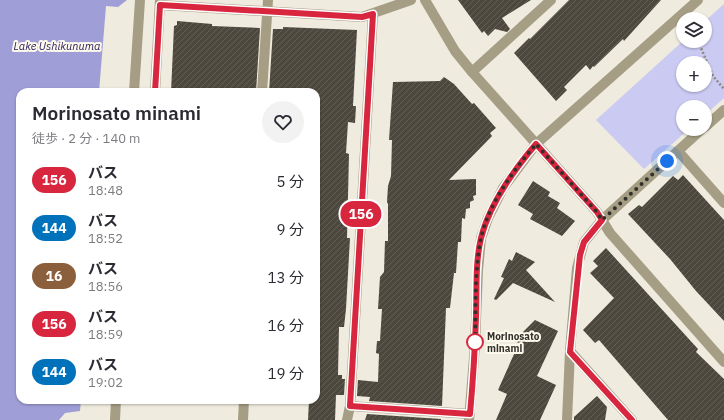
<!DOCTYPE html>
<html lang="ja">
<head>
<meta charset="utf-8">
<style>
	body { margin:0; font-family:"IBM Plex Sans","Noto Sans JP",sans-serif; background:#f2f2f3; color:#2b2b33; height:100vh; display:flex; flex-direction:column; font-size:15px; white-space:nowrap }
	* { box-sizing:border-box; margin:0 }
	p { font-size:13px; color:#7c7c81 }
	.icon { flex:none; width:22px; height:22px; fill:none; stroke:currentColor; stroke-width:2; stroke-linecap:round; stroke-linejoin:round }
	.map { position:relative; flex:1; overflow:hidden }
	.drawer { position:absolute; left:16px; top:88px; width:304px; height:316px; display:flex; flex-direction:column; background:#fff; border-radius:12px; box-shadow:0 1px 3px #0004 }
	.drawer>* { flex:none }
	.badge { padding:0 8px; border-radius:13px; font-size:14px; line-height:26px }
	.fabs { position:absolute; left:676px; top:12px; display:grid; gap:8px }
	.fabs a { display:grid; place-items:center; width:36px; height:36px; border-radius:50%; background:#fff; box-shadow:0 1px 3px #0004; font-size:20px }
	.you { position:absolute; width:20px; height:20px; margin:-10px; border:3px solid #fff; border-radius:50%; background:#1a73e8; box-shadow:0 0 0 6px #1a73e833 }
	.map>.badge { position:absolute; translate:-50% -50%; box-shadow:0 0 0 2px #fff }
	.round { display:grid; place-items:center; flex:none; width:42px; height:42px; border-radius:21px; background:#f2f2f3 }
	.overview { display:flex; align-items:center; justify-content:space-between; height:68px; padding:0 16px }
	h1 { font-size:19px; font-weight:600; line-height:30px }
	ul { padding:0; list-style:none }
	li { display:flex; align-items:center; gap:12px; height:48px; padding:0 16px }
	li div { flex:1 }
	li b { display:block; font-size:15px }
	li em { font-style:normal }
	li .badge { min-width:44px; font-weight:700; text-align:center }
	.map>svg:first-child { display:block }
	.green { fill:#cacaf3; fill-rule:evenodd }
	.water { fill:#9f9ed7 }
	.building { fill:url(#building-hatch) }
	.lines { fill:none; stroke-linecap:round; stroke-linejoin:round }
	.path { stroke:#8c8980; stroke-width:2.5; stroke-dasharray:2 2; stroke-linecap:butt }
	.minor { stroke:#a59d84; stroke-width:10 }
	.line-casing { stroke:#fff; stroke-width:9 }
	.line { stroke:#d7263d; stroke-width:6 }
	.walk { stroke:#32302b; stroke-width:4; stroke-dasharray:0 7.2 }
	.stop-dot { fill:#fff; stroke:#d7263d; stroke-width:2 }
	.labels { text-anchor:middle; stroke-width:4; stroke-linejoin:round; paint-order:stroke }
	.stop-label { font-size:10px; font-weight:bold; fill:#32302b; stroke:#fdf9eb; text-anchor:start }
	.water-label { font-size:11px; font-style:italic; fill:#271c5e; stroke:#fdf9eb }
</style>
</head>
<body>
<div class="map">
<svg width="724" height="420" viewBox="0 0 724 420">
	<defs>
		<pattern id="building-hatch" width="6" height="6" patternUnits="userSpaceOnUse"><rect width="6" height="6" fill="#4c483d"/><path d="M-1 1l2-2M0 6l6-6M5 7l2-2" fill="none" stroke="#646057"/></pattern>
	</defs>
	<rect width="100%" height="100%" fill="#efebde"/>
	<!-- green -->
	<path class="green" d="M724 4V98L705 115V107H683V129H689L644 169 596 120 683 41H705V21ZM683 63H705V85H683Z"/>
	<!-- water -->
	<polygon class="water" points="0,0 127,0 118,7 106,6 99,92 20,92 20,400 81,400 80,411 65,413 59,420 0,420"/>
	<!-- building -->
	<g class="building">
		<polygon points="458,0 531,0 502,18 510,29 507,32 495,29 488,36 484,31 482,33"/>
		<polygon points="569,0 661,0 624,41 623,39 594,67 593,66 590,70 586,65 564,87 567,90 556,101 514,53 529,38 530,39"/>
		<polygon points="177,21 212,24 212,26 260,28 256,92 171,92 174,26 177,25"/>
		<polygon points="283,27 357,30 353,106 356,106 355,123 348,122 346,153 349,154 347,238 350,238 346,309 344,327 339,327 338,375 342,375 342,379 345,379 344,395 336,395 335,420 308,420 309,400 316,400 316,298 318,298 320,252 316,252 316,92 269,92 273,29 283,29"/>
		<polygon points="444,77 454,84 472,104 474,103 496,128 490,133 492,136 449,180 476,179 476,195 473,196 474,200 470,202 470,208 466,209 465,219 462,218 461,242 458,242 456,273 454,273 450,308 446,308 442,406 369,401 370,397 357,396 358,380 378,382 379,354 376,353 377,341 380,341 382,309 378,309 380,277 384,272 385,241 388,241 388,204 387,202 388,186 391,176 392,140 389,140 393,82 440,81"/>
		<polygon points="683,175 724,220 724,321 696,291 670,259 628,214 639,205 642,207 673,176 678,180"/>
		<polygon points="533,181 550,192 548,196 560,203 557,208 575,221 562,236 530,219 533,214 518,205"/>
		<polygon points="606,248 698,349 696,352 724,379 724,420 668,420 599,340 595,343 583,330 614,298 590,273 598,266 593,261"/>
		<polygon points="516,252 535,262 526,270 555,302 513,283 496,300 494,299 504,278 501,277 509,259 512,261"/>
		<polygon points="535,320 558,331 537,376 556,385 540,420 496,420 507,394 498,390 519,343 514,341"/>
		<polygon points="597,396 607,407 605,420 574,420 574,417"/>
		<polygon points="367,414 441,419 441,420 365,420"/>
	</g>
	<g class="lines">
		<!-- path -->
		<polyline class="path" points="698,41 713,76 724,89"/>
		<!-- minor -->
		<g class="minor">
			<polyline points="425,0 455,51 472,72 597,212 610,233 724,362"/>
			<polyline points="160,5 362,17 411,0"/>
			<polyline points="472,72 551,0"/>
			<polyline points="134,92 140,0"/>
			<polyline points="155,92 160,0"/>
			<polyline points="262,92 268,0"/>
			<polyline points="705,127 724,110"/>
			<polyline points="678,151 724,203"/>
			<polyline points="570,351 632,420"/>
			<polyline points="350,406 470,414"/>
			<polyline points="115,420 116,400"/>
			<polyline points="243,420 244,400"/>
			<polyline points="347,420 350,406 373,14"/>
			<polyline points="469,420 475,345 478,270 481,238 488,218 503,188 536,144 698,0"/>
			<polyline points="567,420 570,351 577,268 584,242 602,220 702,129"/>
		</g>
	</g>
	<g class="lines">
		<defs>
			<path id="line" d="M155 92 160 5 362 17 373 14 350 406 470 414C473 381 475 349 476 317 477 291 475 263 481 238 490 203 513 171 536 144L597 212 602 220 584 242 580 255 570 352 632 420"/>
		</defs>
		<!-- line casing -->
		<use href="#line" class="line-casing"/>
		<!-- line -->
		<use href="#line" class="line"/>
		<!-- walk -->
		<path class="walk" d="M475 342V345C476 310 474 273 481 238 489 203 513 171 536 144L597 212 602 220 667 161"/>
	</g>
	<!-- markers -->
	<circle class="stop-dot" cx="475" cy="342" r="8"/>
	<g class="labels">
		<!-- stop labels -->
		<g class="stop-label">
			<text x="487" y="340">Morinosato<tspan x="487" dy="12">minami</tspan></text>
		</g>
		<!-- water labels -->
		<g class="water-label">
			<text x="57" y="50">Lake Ushikunuma</text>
		</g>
	</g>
</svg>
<div class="fabs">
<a><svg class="icon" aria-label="layers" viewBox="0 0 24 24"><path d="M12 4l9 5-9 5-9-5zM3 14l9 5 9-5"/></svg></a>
<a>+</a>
<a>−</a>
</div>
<div class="you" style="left:667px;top:161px"></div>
<b class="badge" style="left:361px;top:214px;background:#d7263d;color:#fff">156</b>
<section class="drawer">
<div class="overview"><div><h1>Morinosato minami</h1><p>徒歩 · 2 分 · 140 m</p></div><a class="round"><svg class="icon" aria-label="heart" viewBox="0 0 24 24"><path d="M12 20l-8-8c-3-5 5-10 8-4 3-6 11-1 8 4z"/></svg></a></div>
<ul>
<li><span class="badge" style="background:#d7263d;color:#fff">156</span><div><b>バス</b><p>18:48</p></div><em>5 分</em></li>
<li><span class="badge" style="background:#0072bc;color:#fff">144</span><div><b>バス</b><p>18:52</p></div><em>9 分</em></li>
<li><span class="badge" style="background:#8b5e3c;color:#fff">16</span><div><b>バス</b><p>18:56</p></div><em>13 分</em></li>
<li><span class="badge" style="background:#d7263d;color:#fff">156</span><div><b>バス</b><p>18:59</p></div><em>16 分</em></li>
<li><span class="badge" style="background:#0072bc;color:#fff">144</span><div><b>バス</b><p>19:02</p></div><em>19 分</em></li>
</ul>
</section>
</div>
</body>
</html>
